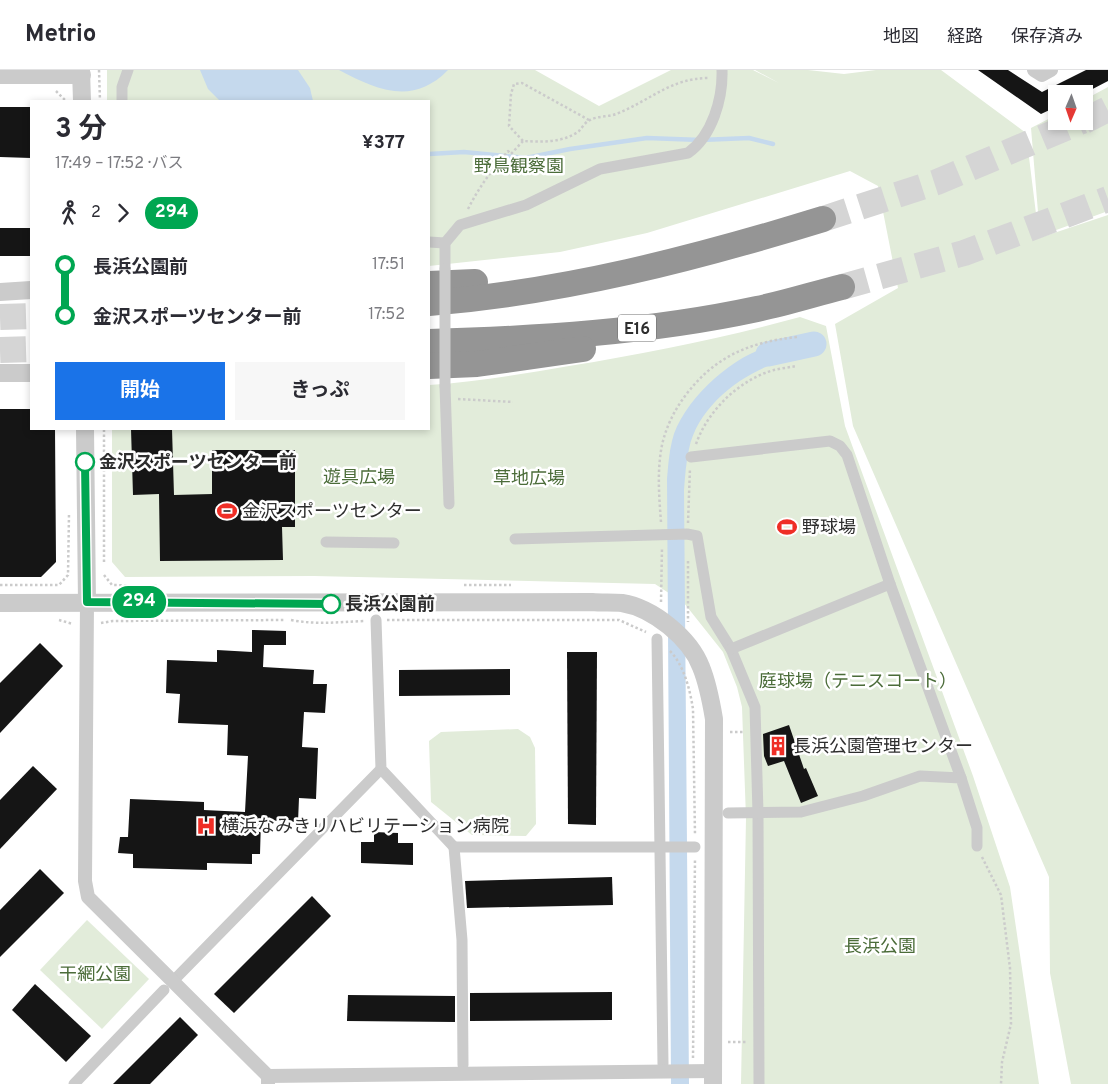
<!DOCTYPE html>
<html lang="ja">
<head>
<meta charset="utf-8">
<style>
	body { margin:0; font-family:Overpass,"Noto Sans JP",sans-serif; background:#f7f7f7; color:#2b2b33; height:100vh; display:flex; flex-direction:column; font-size:19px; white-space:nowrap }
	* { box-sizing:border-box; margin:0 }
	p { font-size:16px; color:#7c7c81 }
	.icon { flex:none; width:28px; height:28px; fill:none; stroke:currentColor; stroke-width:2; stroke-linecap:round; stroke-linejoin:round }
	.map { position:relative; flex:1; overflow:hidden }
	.side { position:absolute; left:30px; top:30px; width:400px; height:330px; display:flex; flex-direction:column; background:#fff; border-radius:0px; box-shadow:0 2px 8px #0003 }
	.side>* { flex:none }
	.badge { padding:0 10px; border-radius:16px; font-size:18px; line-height:32px }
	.needle { width:32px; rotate:182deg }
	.fabs { position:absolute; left:1048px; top:15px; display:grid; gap:10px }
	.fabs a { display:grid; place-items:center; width:45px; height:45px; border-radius:0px; background:#fff; box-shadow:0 2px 8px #0003; font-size:25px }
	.map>.badge { position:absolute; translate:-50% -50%; box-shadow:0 0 0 2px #fff }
	.legs { display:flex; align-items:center; gap:8px; height:55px; padding:0 25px; font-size:16px }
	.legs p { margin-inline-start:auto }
	.summary { display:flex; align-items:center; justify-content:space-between; height:85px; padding:0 25px }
	h1 { font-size:28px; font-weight:700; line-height:38px }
	.primary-button { display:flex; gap:10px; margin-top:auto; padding:10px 25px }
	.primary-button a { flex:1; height:58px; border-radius:0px; background:#1a73e8; color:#fff; font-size:20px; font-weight:700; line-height:58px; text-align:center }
	.primary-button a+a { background:#f7f7f7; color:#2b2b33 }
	ul { padding:0 25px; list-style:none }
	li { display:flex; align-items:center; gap:18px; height:50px; font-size:19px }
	li i { display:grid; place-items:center; width:8px; height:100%; margin:0 6px; background:currentColor }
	li i::after { content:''; width:12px; height:12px; margin:-6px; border:4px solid; border-radius:50%; background:#fff }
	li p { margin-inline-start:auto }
	li:first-child i { background:linear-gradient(#0000 50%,currentColor 0) }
	li:last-child i { background:linear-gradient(currentColor 50%,#0000 0) }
	header { display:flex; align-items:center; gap:30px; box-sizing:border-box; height:70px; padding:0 25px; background:#fff; border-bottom:1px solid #e1e1e2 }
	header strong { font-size:24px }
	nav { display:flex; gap:28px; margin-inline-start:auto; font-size:18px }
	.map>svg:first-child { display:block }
	.green { fill:#e2ecda }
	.water { fill:#c5d9ed }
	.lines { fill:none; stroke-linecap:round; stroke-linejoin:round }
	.stream { stroke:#c5d9ed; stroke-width:4.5 }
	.river { stroke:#c5d9ed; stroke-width:25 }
	.building { fill:#151515 }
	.motorway-tunnel { stroke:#d5d5d5; stroke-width:26; stroke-dasharray:26 13; stroke-linecap:butt }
	.path { stroke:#cbcbcb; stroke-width:2.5; stroke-dasharray:2.5 2.5; stroke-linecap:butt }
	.pedestrian { stroke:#cbcbcb; stroke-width:11 }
	.minor { stroke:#cbcbcb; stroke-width:14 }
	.tertiary { stroke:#cbcbcb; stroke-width:18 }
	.motorway { stroke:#959595; stroke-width:26 }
	.pedestrian-bridge { stroke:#cbcbcb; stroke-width:11 }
	.line-1-casing { stroke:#fff; stroke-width:11 }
	.line-1 { stroke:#00a651; stroke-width:8 }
	.stop-1-dot { fill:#fff; stroke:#00a651; stroke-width:2.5 }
	.labels { text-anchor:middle; stroke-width:5; stroke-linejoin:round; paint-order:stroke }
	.shield { fill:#fff; stroke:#6d6d6d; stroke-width:1 }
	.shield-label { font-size:16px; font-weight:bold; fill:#2e2e2e }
	.park-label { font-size:18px; fill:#4b6c39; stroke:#fff }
	.stop-label { font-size:18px; font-weight:bold; fill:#2e2e2e; stroke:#fff; text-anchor:start }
	.poi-label { font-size:18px; fill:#2e2e2e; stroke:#fff; text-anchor:start }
</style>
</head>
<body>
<header>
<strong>Metrio</strong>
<nav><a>地図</a><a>経路</a><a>保存済み</a></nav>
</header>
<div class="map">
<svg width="1108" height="1014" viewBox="0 0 1108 1014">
	<rect width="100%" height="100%" fill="#fff"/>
	<!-- green -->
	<g class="green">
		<polygon points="107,0 535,0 599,36 671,0 753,0 779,13 755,0 808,0 844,4 876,0 941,0 1026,63 1039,168 1108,145 1108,1014 1071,1014 1050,903 1049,807 853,356 835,254 898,218 878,116 850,101 647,163 560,182 429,196 429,31 107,31"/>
		<polygon points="1108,17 1108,141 1040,166 1031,58 1056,45 1056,51 1084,51 1084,30"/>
		<path d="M800 247 826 256 845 356 973 706 1010 817 1039 1014H741L746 748 742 637 737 617 723 582 684 533 655 514 314 506 125 507 112 492V359H429V315C476 312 522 304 569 296 648 283 723 268 800 247Z"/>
		<polygon points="518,659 530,667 535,678 536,754 526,766 472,765 431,732 429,671 441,662"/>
		<polygon points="87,850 149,909 102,959 40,900"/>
	</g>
	<!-- water -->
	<g class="water">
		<polygon points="200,0 298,0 310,18 313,31 220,31 208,19"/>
		<path d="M339 0H448C413 36 377 20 339 0Z"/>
		<path d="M800 271 802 289C791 291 778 292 768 296 734 310 697 340 689 379 686 392 685 407 684 420L689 1014H671L667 409C668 397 669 383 672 371 681 333 729 289 765 278 776 275 788 273 800 271Z"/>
	</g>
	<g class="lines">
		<!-- stream -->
		<polyline class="stream" points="429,84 464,82 526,88 570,79 647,68 701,70 749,68 773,74"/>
		<!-- river -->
		<polyline class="river" points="768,284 814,274"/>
	</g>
	<!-- building -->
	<g class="building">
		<polygon points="978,0 1008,0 1042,22 1086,0 1108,0 1108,11 1083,24 1056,24 1056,37 1041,44"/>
		<polygon points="0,37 31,37 31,88 0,87"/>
		<rect x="0" y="158" width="31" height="28"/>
		<polygon points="0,339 31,339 31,359 55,359 56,492 41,507 0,507"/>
		<polygon points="131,359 172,359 174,425 212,424 212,380 295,380 295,457 282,457 283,490 160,491 159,424 133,425"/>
		<polygon points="252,560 286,561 286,575 264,575 263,597 314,600 313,614 327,614 325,643 304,642 302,677 318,678 316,729 299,728 298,752 261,750 260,784 252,784 252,794 207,793 207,800 133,798 133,784 118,783 120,767 128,767 130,729 204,732 204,740 245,742 248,686 227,685 228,655 178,653 180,624 166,623 167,590 217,592 217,580 252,582"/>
		<polygon points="40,573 63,596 0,663 0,613"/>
		<polygon points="567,582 597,582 596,755 568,754"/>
		<polygon points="510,599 510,625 399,626 399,600"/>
		<polygon points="789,655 804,699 806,698 818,726 801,733 784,691 768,696 764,686 763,664"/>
		<polygon points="33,696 57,719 0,779 0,730"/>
		<polygon points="374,762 398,763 398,773 413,773 413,795 361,793 361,772 374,772"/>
		<polygon points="40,799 64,823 0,887 0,840"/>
		<polygon points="612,807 613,835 467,838 465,811"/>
		<polygon points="312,826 331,846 234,943 214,924"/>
		<polygon points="35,914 91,966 66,992 12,940"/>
		<polygon points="612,922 612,950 470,951 470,923"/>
		<polygon points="348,925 455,926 455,952 347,951"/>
		<polygon points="180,947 198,965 150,1014 113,1014"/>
	</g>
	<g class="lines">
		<!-- motorway-tunnel -->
		<g class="motorway-tunnel">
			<polyline points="1084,51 1108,39"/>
			<polyline points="823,149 937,112 1082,51"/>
			<polyline points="842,217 964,183 1108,129"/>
			<polyline points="0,247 31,246"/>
			<polyline points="0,280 31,279"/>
		</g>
		<!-- path -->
		<g class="path">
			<polyline points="99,0 100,31"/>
			<polyline points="56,21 66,31"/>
			<path d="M589 50 522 13 514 14 511 24 509 56 523 71C541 72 563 73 579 61 582 58 585 52 590 50 597 46 608 47 616 44 650 31 670 8 709 8"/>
			<path d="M468 139C479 117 492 100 508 81L511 84 523 71"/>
			<polyline points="458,329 513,332"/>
			<path d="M696 374C707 343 734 315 765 303 774 299 786 298 796 296"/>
			<path d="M661 452C659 426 657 400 662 375 666 357 674 341 685 326 714 287 749 272 797 267"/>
			<polyline points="688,453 690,398"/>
			<polyline points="688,491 688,552"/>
			<polyline points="104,492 104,359"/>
			<polyline points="104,505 112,515 158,516"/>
			<polyline points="0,515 59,515 68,505 69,444"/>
			<polyline points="464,515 511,515"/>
			<polyline points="661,532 662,477"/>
			<polyline points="59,550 73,554"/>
			<path d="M291 550C317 555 337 552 364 551"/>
			<polyline points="387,550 619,550 646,562"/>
			<polyline points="101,553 113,551 285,550"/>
			<path d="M670 581C684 595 690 620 693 639L695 765"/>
			<polyline points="730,662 744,662"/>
			<polyline points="982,787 1001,825 1010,898 1011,954 1002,992 1001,1014"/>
			<polyline points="728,972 748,972"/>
			<polyline points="693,988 695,788"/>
		</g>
		<!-- pedestrian -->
		<g class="pedestrian">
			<polyline points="122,31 122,17 128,0"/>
			<polyline points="429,172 445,173"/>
			<path d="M445 199V173L460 155 526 135 600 99 688 83C712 66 723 29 722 0"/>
			<polyline points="445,316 449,434"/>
			<polyline points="691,387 830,371 840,376 847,385 890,514 961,708"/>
			<polyline points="515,469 687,464 697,466 711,547 731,579 755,637 758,743 759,1014"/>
			<polyline points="326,472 394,473"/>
			<polyline points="376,550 381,699 454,777"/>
			<polyline points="657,569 663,994"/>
			<polyline points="731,579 890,514"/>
			<polyline points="728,743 801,742 863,726 920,706 961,708 977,758 977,776"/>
			<polyline points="178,906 381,699"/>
			<polyline points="463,995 462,870 454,777 695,777"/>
			<polyline points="74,1014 164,920"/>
		</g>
		<!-- minor -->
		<g class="minor">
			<polyline points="1034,0 1042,5 1051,0"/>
			<polyline points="87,532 85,811 88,827 268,1006 268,1014"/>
			<polyline points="268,1006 713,1001"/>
		</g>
		<!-- tertiary -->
		<g class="tertiary">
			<polyline points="81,0 82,31"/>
			<polyline points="0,5 82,5"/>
			<polyline points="0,222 31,220"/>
			<polyline points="0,303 31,303"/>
			<polyline points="85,359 87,532"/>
			<path d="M0 533 592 532C602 533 612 532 622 533 653 538 690 568 701 597 708 614 711 631 714 649L713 1014"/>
		</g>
		<!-- motorway -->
		<g class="motorway">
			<polyline points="429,214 475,212"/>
			<path d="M429 233C565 222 693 189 823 149"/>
			<path d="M429 272C538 269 650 262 757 239 786 233 814 224 842 217"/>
			<polyline points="429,296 477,294 583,279"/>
		</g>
		<!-- pedestrian-bridge -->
		<polyline class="pedestrian-bridge" points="445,199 445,316"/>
	</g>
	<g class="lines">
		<defs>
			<polyline id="line-1" points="85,392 87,532 331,534"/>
		</defs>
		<!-- line-1 casing -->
		<use href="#line-1" class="line-1-casing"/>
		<!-- line-1 -->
		<use href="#line-1" class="line-1"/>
	</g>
	<!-- icons -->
	<defs>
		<symbol id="stadium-bare" viewBox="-9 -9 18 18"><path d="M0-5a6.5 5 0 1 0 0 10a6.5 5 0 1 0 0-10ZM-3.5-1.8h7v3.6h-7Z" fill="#ef2e26" stroke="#fff" stroke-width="2.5" paint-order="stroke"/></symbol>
		<symbol id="building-bare" viewBox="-9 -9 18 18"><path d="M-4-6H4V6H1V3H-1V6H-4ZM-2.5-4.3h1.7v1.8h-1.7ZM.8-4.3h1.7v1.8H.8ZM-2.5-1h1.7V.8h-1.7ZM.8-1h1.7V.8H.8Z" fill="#ef2e26" stroke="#fff" stroke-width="2.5" paint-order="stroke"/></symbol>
		<symbol id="hospital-bare" viewBox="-9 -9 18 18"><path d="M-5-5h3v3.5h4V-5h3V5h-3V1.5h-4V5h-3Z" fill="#ef2e26" stroke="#fff" stroke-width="2.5" paint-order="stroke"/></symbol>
	</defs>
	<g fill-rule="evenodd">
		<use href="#stadium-bare" x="213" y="427" width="28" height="28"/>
		<use href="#stadium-bare" x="773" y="443" width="28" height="28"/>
		<use href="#building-bare" x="764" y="662" width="28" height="28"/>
		<use href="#hospital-bare" x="192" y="742" width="28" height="28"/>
	</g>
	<!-- markers -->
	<g class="stop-1-dot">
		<circle cx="85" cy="392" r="9"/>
		<circle cx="331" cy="534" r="9"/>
	</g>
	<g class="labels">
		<!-- shield labels -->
		<rect class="shield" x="618" y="244.5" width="38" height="27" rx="4"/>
		<g class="shield-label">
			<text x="637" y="264">E16</text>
		</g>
		<!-- park labels -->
		<g class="park-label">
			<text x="519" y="102">野鳥観察園</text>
			<text x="359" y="413">遊具広場</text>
			<text x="529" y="414">草地広場</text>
			<text x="858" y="617">庭球場（テニスコート）</text>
			<text x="880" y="882">長浜公園</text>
			<text x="95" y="910">干網公園</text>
		</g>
		<!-- stop labels -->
		<g class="stop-label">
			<text x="99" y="398">金沢スポーツセンター前</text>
			<text x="345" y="540">長浜公園前</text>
		</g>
		<!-- poi labels -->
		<g class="poi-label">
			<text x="242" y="447">金沢スポーツセンター</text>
			<text x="802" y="463">野球場</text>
			<text x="793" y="682">長浜公園管理センター</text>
			<text x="221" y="762">横浜なみきリハビリテーション病院</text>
		</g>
	</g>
</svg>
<div class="fabs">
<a><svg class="needle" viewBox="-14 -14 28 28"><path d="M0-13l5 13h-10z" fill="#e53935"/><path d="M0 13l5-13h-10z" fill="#7c7c81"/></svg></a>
</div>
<b class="badge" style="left:139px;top:532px;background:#00a651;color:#fff">294</b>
<section class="side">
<div class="summary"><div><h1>3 分</h1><p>17:49 – 17:52 · バス</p></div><b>¥377</b></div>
<div class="legs"><svg class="icon" aria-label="walk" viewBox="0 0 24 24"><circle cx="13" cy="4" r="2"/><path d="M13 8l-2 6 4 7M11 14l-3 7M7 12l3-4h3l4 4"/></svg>2<svg class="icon" aria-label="forward" viewBox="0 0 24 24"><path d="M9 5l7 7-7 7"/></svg><b class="badge" style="background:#00a651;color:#fff">294</b></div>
<ul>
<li><i style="color:#00a651"></i><b>長浜公園前</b><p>17:51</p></li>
<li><i style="color:#00a651"></i><b>金沢スポーツセンター前</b><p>17:52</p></li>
</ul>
<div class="primary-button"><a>開始</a><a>きっぷ</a></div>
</section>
</div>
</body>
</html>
